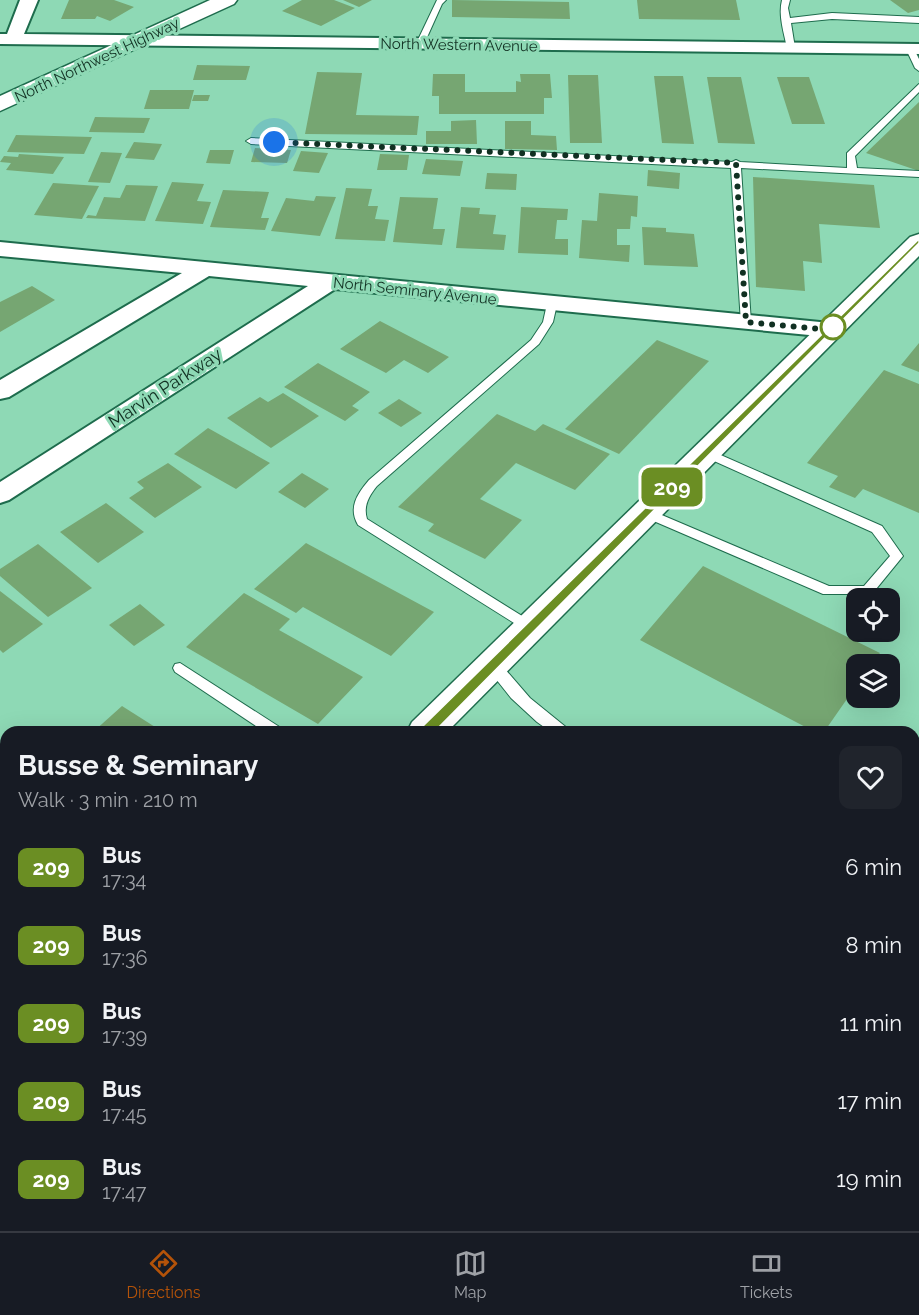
<!DOCTYPE html>
<html lang="en">
<head>
<meta charset="utf-8">
<style>
	body { margin:0; font-family:Raleway,sans-serif; background:#20242c; color:#f1f3f6; height:100vh; display:flex; flex-direction:column; font-size:22px; white-space:nowrap }
	* { box-sizing:border-box; margin:0 }
	p { font-size:20px; color:#9ea1a6 }
	.icon { flex:none; width:33px; height:33px; fill:none; stroke:currentColor; stroke-width:2; stroke-linecap:round; stroke-linejoin:round }
	.map { position:relative; flex:1; overflow:hidden }
	.panel { position:absolute; left:0px; top:726px; width:920px; height:506px; display:flex; flex-direction:column; background:#171b24; border-radius:18px 18px 0 0; box-shadow:0 6px 24px #0002 }
	.panel>* { flex:none }
	.badge { padding:0 12px; border-radius:9px; font-size:21px; line-height:39px }
	.fabs { position:absolute; left:846px; top:588px; display:grid; gap:12px }
	.fabs a { display:grid; place-items:center; width:54px; height:54px; border-radius:12px; background:#171b24; box-shadow:0 6px 24px #0002; font-size:30px }
	.you { position:absolute; width:30px; height:30px; margin:-15px; border:4px solid #fff; border-radius:50%; background:#1a73e8; box-shadow:0 0 0 9px #1a73e833 }
	.map>.badge { position:absolute; translate:-50% -50%; box-shadow:0 0 0 3px #fff }
	.round { display:grid; place-items:center; flex:none; width:63px; height:63px; border-radius:12px; background:#20242c }
	.overview { display:flex; align-items:center; justify-content:space-between; height:102px; padding:0 18px }
	h1 { font-size:28px; font-weight:700; line-height:45px }
	ul { padding:0; list-style:none }
	li { display:flex; align-items:center; gap:18px; height:78px; padding:0 18px }
	li div { flex:1 }
	li b { display:block; font-size:22px }
	li em { font-style:normal }
	li .badge { min-width:66px; font-weight:700; text-align:center }
	.menu { display:flex; justify-content:space-around; align-items:center; height:84px; border-top:2px solid #363941; background:#171b24; font-size:16px; color:#9ea1a6 }
	.menu a { display:grid; justify-items:center; gap:3px }
	.menu .on { color:#b45309 }
	.map>svg:first-child { display:block }
	.building { fill:#76a672 }
	.lines { fill:none; stroke-linecap:round; stroke-linejoin:round }
	.service-casing { stroke:#1e6c4d; stroke-width:2 }
	.minor-casing { stroke:#1e6c4d; stroke-width:4 }
	.secondary-casing { stroke:#1e6c4d; stroke-width:3 }
	.service { fill:#fff; fill-rule:evenodd }
	.minor { fill:#fff; fill-rule:evenodd }
	.secondary { fill:#fff; fill-rule:evenodd }
	.rail-casing { stroke:#396651; stroke-width:8 }
	.rail { stroke:#8ed9b5; stroke-width:5; stroke-dasharray:16; stroke-linecap:butt }
	.line { fill:#6b8e23; stroke:#fff; stroke-width:1.5 }
	.walk { stroke:#113022; stroke-width:6; stroke-dasharray:0 10.8 }
	.stop-dot { fill:#fff; stroke:#6b8e23; stroke-width:3 }
	.labels { text-anchor:middle; stroke-width:6; stroke-linejoin:round; paint-order:stroke }
	.far-street-label { font-size:15px; fill:#113022; stroke:#8ed9b5 }
	.street-label { font-size:18px; fill:#113022; stroke:#8ed9b5 }
</style>
</head>
<body>
<div class="map">
<svg width="919" height="1231" viewBox="0 0 919 1231">
	<rect width="100%" height="100%" fill="#8ed9b5"/>
	<!-- building -->
	<g class="building">
		<polygon points="69,0 114,0 134,7 110,21 97,16 95,19 61,19"/>
		<polygon points="302,0 334,0 355,8 321,26 282,11"/>
		<polygon points="343,0 372,0 359,7"/>
		<polygon points="452,0 569,2 570,19 452,17"/>
		<polygon points="637,0 736,0 740,20 639,19"/>
		<polygon points="890,0 919,0 919,10 908,13"/>
		<polygon points="197,65 250,66 246,80 193,80"/>
		<polygon points="317,72 362,73 356,115 419,116 417,135 305,134"/>
		<polygon points="433,74 465,74 465,92 516,92 516,81 521,82 520,74 550,74 552,98 544,98 544,114 439,114 439,96 432,96"/>
		<polygon points="568,75 598,75 602,143 570,143"/>
		<polygon points="654,76 683,76 694,144 662,143"/>
		<polygon points="707,77 741,77 755,144 718,143"/>
		<polygon points="777,77 809,77 825,124 792,124"/>
		<polygon points="150,90 194,90 189,109 144,109"/>
		<polygon points="194,95 210,95 208,101 192,101"/>
		<polygon points="919,102 919,171 866,153"/>
		<polygon points="95,117 150,118 144,133 89,132"/>
		<polygon points="476,120 477,144 426,144 426,131 451,131 451,121"/>
		<polygon points="505,121 531,121 531,135 556,136 557,150 505,149"/>
		<polygon points="16,135 92,137 84,154 7,152"/>
		<polygon points="134,142 162,144 154,160 125,158"/>
		<polygon points="255,148 291,150 287,163 251,162"/>
		<polygon points="210,150 234,150 230,164 206,163"/>
		<polygon points="301,151 328,153 319,173 293,171"/>
		<polygon points="101,152 122,153 110,183 88,182"/>
		<polygon points="19,154 64,157 53,174 6,170 11,163 0,162 4,156 18,157"/>
		<polygon points="380,154 409,155 407,170 377,170"/>
		<polygon points="426,159 463,161 460,176 422,174"/>
		<polygon points="648,170 680,173 679,189 647,186"/>
		<polygon points="487,173 517,174 516,190 485,189"/>
		<polygon points="753,177 874,185 880,228 819,224 822,263 803,261 805,291 756,287"/>
		<polygon points="172,182 204,184 197,201 211,202 203,224 155,221"/>
		<polygon points="53,183 99,186 82,219 34,215"/>
		<polygon points="126,185 158,186 145,221 86,218 88,215 96,216 104,197 120,198"/>
		<polygon points="346,188 372,189 368,206 378,206 375,219 389,220 385,241 335,239"/>
		<polygon points="223,190 269,192 261,218 269,218 265,230 210,227"/>
		<polygon points="599,193 638,196 637,217 631,216 630,229 617,229 617,245 630,245 629,262 579,258 582,220 597,221"/>
		<polygon points="316,196 336,197 320,236 271,231 286,198 314,201"/>
		<polygon points="400,197 438,198 433,229 445,229 442,245 393,242"/>
		<polygon points="461,207 480,208 479,214 496,215 493,234 506,235 504,250 456,248"/>
		<polygon points="521,207 568,209 567,220 557,220 555,239 568,239 568,255 518,253"/>
		<polygon points="642,227 666,228 666,232 694,234 698,267 644,265"/>
		<polygon points="32,286 55,300 0,332 0,302"/>
		<polygon points="380,321 449,357 428,373 404,360 386,373 340,349"/>
		<polygon points="657,340 709,361 619,454 565,429"/>
		<polygon points="919,343 919,372 901,365"/>
		<polygon points="318,363 370,392 352,406 359,410 345,421 284,387"/>
		<polygon points="884,370 919,384 919,513 863,489 855,498 829,487 838,476 807,463"/>
		<polygon points="283,393 319,416 271,448 227,418 260,397 268,402"/>
		<polygon points="399,399 422,413 401,427 378,413"/>
		<polygon points="497,414 535,431 543,424 610,454 575,490 516,463 480,499 522,520 485,559 428,531 434,524 398,507"/>
		<polygon points="208,428 270,463 236,489 174,454"/>
		<polygon points="168,463 202,487 155,518 129,498 144,488 137,482"/>
		<polygon points="302,473 329,489 305,508 278,492"/>
		<polygon points="106,503 144,532 98,563 60,532"/>
		<polygon points="306,543 434,612 391,656 303,607 296,613 254,589"/>
		<polygon points="38,544 92,588 48,617 0,576 0,569"/>
		<polygon points="703,566 880,653 871,664 856,664 856,686 824,732 815,732 640,640"/>
		<polygon points="0,591 43,624 3,653 0,650"/>
		<polygon points="244,593 290,619 279,630 363,677 318,724 186,647"/>
		<polygon points="140,604 165,625 134,646 109,625"/>
		<polygon points="122,706 163,732 93,732"/>
		<polygon points="6,805 6,853 0,849 0,810"/>
		<polygon points="163,1226 444,1226 440,1231 158,1231"/>
	</g>
	<g class="lines">
		<defs>
			<g id="service">
				<polygon points="437,0 446,0 442,4 424,44 417,46 416,44"/>
				<path d="M782 0H790L788 8 790 18 832 13 919 17V23L832 19 791 23 795 48 791 51 787 48C784 33 778 15 782 0Z"/>
				<polygon points="907,47 914,49 919,59 919,71 915,68 906,49"/>
				<polygon points="919,84 919,92 855,156 857,168 919,171 919,177 741,168 751,323 746,326 741,323 731,168 251,144 246,141 251,138 732,162 736,160 740,162 847,168 847,153"/>
				<path d="M552 301 557 304 553 322 539 344 377 486C369 496 363 506 367 519L535 624 537 628 535 632 530 633 358 525C348 508 357 494 369 480L531 340 543 322 547 304Z"/>
				<polygon points="707,449 882,526 903,556 872,594 823,594 642,516 640,513 642,510 650,510 829,586 864,586 890,556 872,532 703,456 701,453"/>
				<polygon points="493,660 498,661 530,698 567,728 569,732 551,732 537,722 511,698 488,669 486,665 488,661"/>
				<polygon points="180,663 281,728 283,732 265,732 175,672 173,668 175,664"/>
			</g>
			<g id="minor">
				<polygon points="20,0 38,0 24,34 919,44 919,54 0,44 0,34 7,34"/>
				<polygon points="0,242 830,323 838,325 842,330 838,335 830,337 335,289 9,500 0,503 0,482 308,286 209,276 9,397 0,399 0,380 182,273 0,256"/>
			</g>
			<g id="secondary">
				<polygon points="210,0 237,0 234,4 0,111 0,96"/>
				<polygon points="919,234 919,256 447,732 407,732 412,722 910,237"/>
				<polygon points="6,1127 6,1175 0,1177 0,1130"/>
			</g>
		</defs>
		<!-- service casing -->
		<use href="#service" class="service-casing"/>
		<!-- minor casing -->
		<use href="#minor" class="minor-casing"/>
		<!-- secondary casing -->
		<use href="#secondary" class="secondary-casing"/>
		<!-- service -->
		<use href="#service" class="service"/>
		<!-- minor -->
		<use href="#minor" class="minor"/>
		<!-- secondary -->
		<use href="#secondary" class="secondary"/>
		<defs>
			<g id="rail">
				<polyline points="914,752 919,744"/>
				<polyline points="914,796 919,788"/>
				<polyline points="914,844 919,836"/>
				<polyline points="574,1231 578,1226"/>
				<polyline points="613,1231 617,1226"/>
				<polyline points="654,1231 658,1226"/>
			</g>
		</defs>
		<!-- rail casing -->
		<use href="#rail" class="rail-casing"/>
		<!-- rail -->
		<use href="#rail" class="rail"/>
	</g>
	<!-- line -->
	<polygon class="line" points="919,239 919,243 430,736 421,736 421,728"/>
	<g class="lines">
		<!-- walk -->
		<polyline class="walk" points="274,142 736,163 746,322 830,330 833,327"/>
	</g>
	<!-- markers -->
	<circle class="stop-dot" cx="833" cy="327" r="12"/>
	<g class="labels">
		<!-- far-street labels -->
		<g class="far-street-label">
			<text transform="translate(459 45) rotate(1)" y="5">North Western Avenue</text>
			<text transform="translate(97 60) rotate(-25)" y="5">North Northwest Highway</text>
			<text transform="translate(415 291) rotate(6)" y="5">North Seminary Avenue</text>
		</g>
		<!-- street labels -->
		<g class="street-label">
			<text transform="translate(165 388) rotate(-33)" y="6">Marvin Parkway</text>
		</g>
	</g>
</svg>
<div class="fabs">
<a><svg class="icon" aria-label="locate" viewBox="0 0 24 24"><circle cx="12" cy="12" r="6"/><path d="M12 2v4M12 18v4M2 12h4M18 12h4"/></svg></a>
<a><svg class="icon" aria-label="layers" viewBox="0 0 24 24"><path d="M12 4l9 5-9 5-9-5zM3 14l9 5 9-5"/></svg></a>
</div>
<div class="you" style="left:274px;top:142px"></div>
<b class="badge" style="left:672px;top:487px;background:#6b8e23;color:#fff">209</b>
<section class="panel">
<div class="overview"><div><h1>Busse &amp; Seminary</h1><p>Walk · 3 min · 210 m</p></div><a class="round"><svg class="icon" aria-label="heart" viewBox="0 0 24 24"><path d="M12 20l-8-8c-3-5 5-10 8-4 3-6 11-1 8 4z"/></svg></a></div>
<ul>
<li><span class="badge" style="background:#6b8e23;color:#fff">209</span><div><b>Bus</b><p>17:34</p></div><em>6 min</em></li>
<li><span class="badge" style="background:#6b8e23;color:#fff">209</span><div><b>Bus</b><p>17:36</p></div><em>8 min</em></li>
<li><span class="badge" style="background:#6b8e23;color:#fff">209</span><div><b>Bus</b><p>17:39</p></div><em>11 min</em></li>
<li><span class="badge" style="background:#6b8e23;color:#fff">209</span><div><b>Bus</b><p>17:45</p></div><em>17 min</em></li>
<li><span class="badge" style="background:#6b8e23;color:#fff">209</span><div><b>Bus</b><p>17:47</p></div><em>19 min</em></li>
</ul>
</section>
</div>
<nav class="menu">
<a class="on"><svg class="icon" aria-label="directions" viewBox="0 0 24 24"><path d="M12 3l9 9-9 9-9-9zM9 14v-3h6M13 9l2 2-2 2"/></svg>Directions</a>
<a><svg class="icon" aria-label="map" viewBox="0 0 24 24"><path d="M3 6l6-2 6 2 6-2v14l-6 2-6-2-6 2zM9 4v14M15 6v14"/></svg>Map</a>
<a><svg class="icon" aria-label="tickets" viewBox="0 0 24 24"><path d="M3 7h18v10H3zM15 7v10"/></svg>Tickets</a>
</nav>
</body>
</html>
